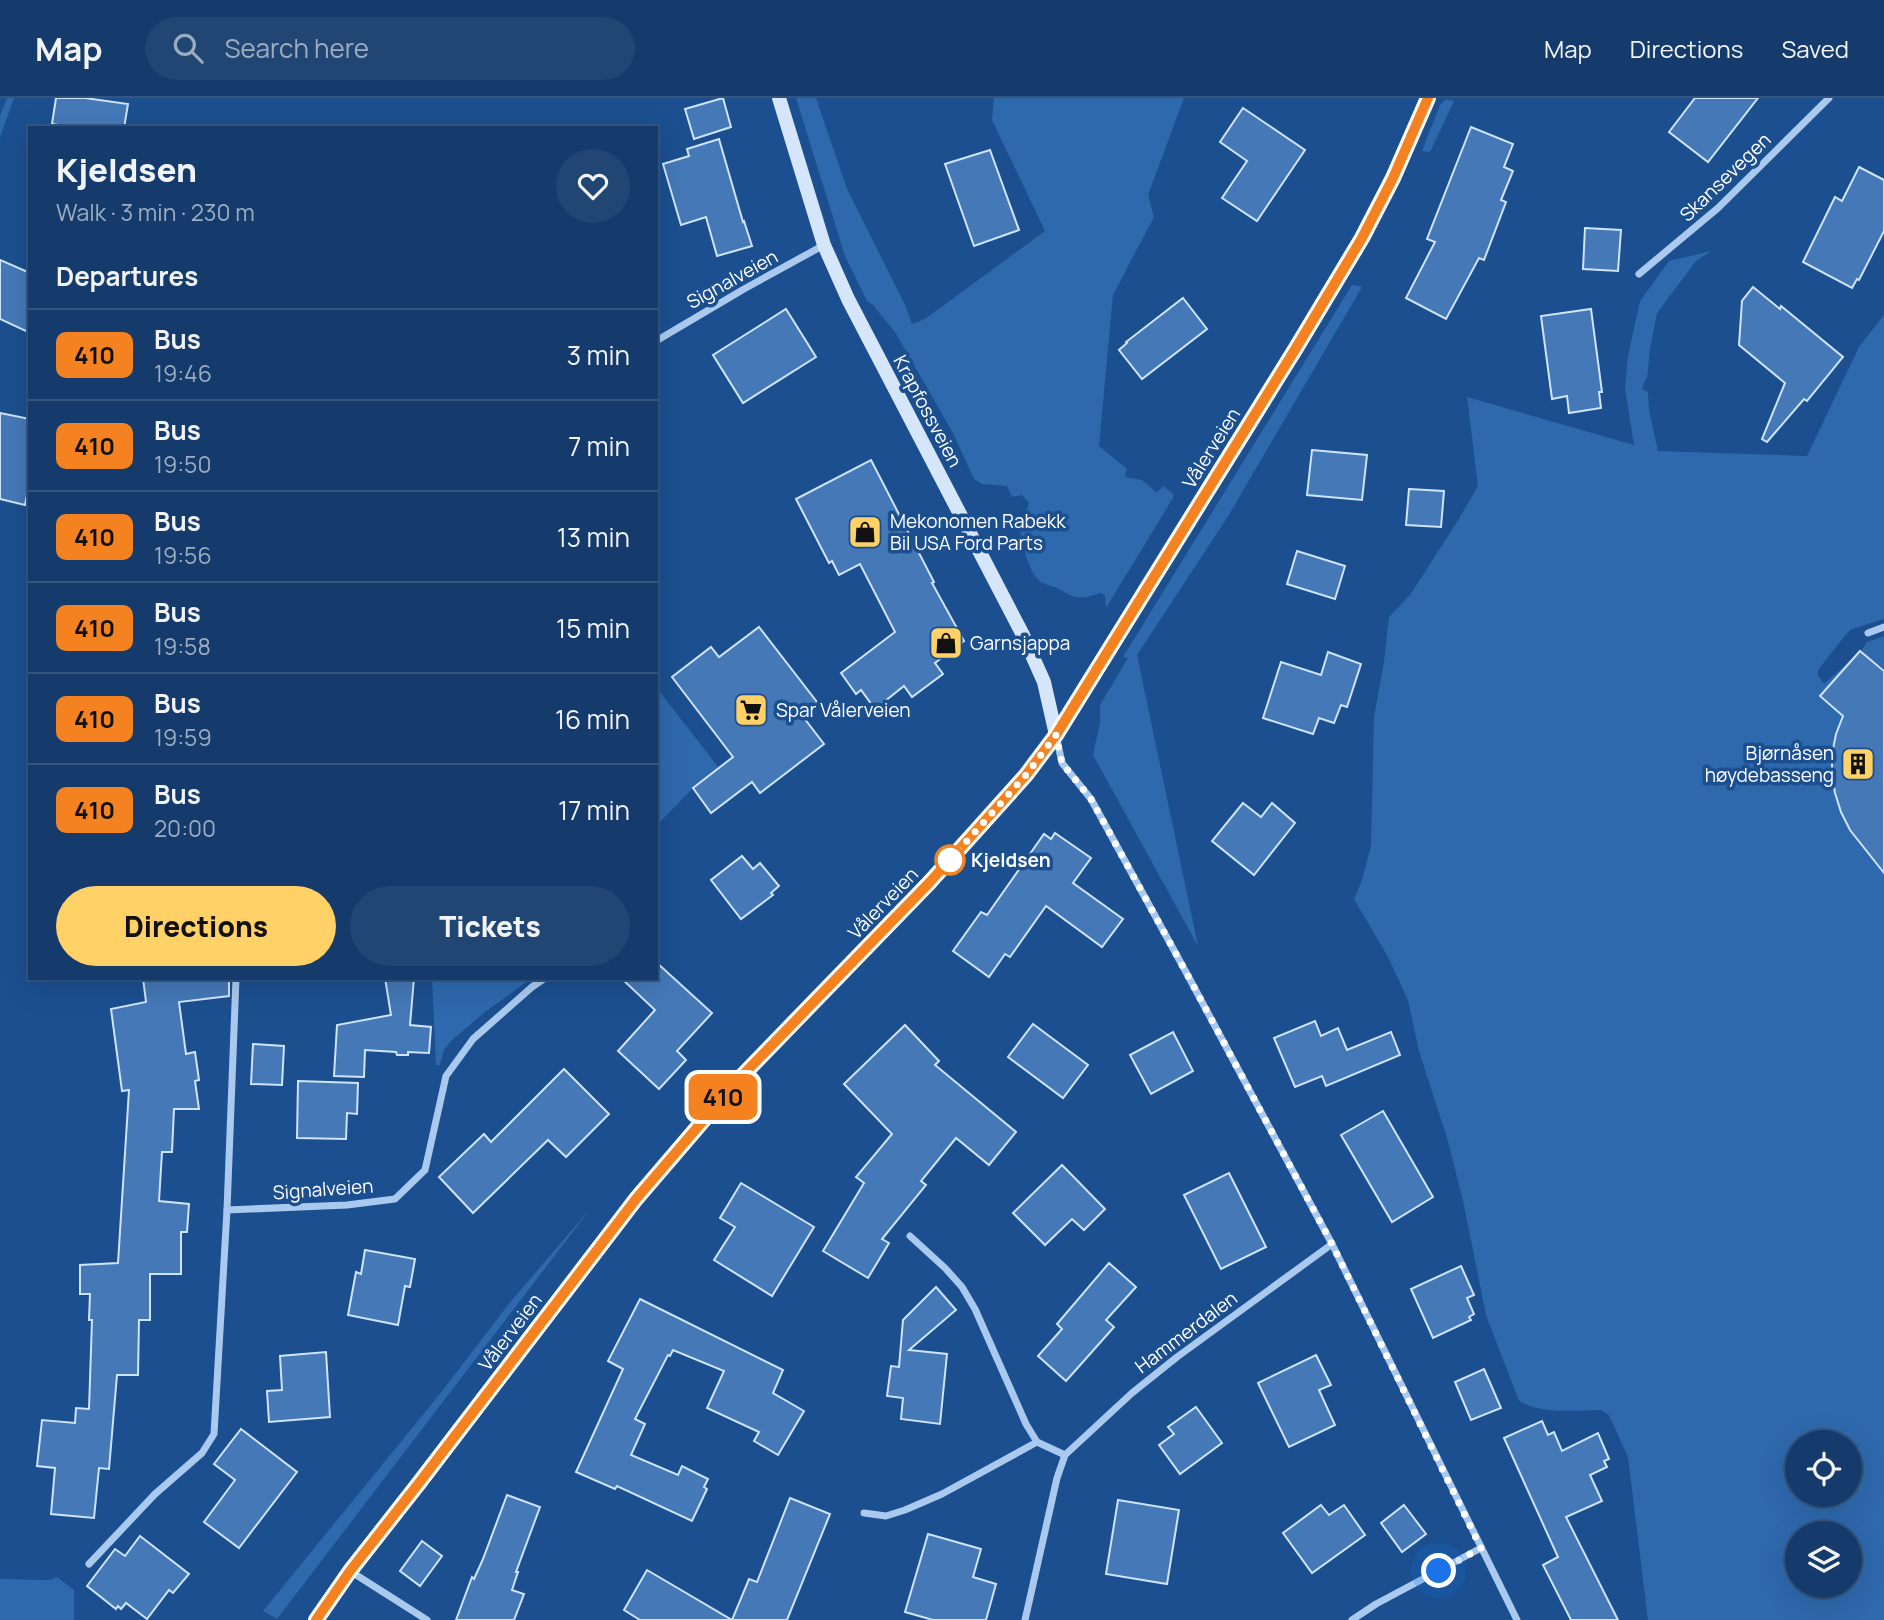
<!DOCTYPE html>
<html lang="en">
<head>
<meta charset="utf-8">
<style>
	body { margin:0; font-family:Manrope,sans-serif; background:#214673; color:#f1f3f6; height:100vh; display:flex; flex-direction:column; font-size:26px; white-space:nowrap }
	* { box-sizing:border-box; margin:0 }
	p { font-size:23px; color:#9dadc1 }
	.icon { flex:none; width:38px; height:38px; fill:none; stroke:currentColor; stroke-width:2; stroke-linecap:round; stroke-linejoin:round }
	.map { position:relative; flex:1; overflow:hidden }
	.side { position:absolute; left:28px; top:28px; width:630px; height:854px; display:flex; flex-direction:column; background:#143b6b; border-radius:0px; box-shadow:0 7px 28px #0002,0 0 0 2px #33557e }
	.side>* { flex:none }
	.badge { padding:0 14px; border-radius:10px; font-size:24px; line-height:46px }
	.buttons { position:absolute; left:1785px; top:1332px; display:grid; gap:14px }
	.buttons a { display:grid; place-items:center; width:77px; height:77px; border-radius:50%; background:#143b6b; box-shadow:0 7px 28px #0002,0 0 0 2px #33557e; font-size:35px }
	.you { position:absolute; width:35px; height:35px; margin:-18px; border:5px solid #fff; border-radius:50%; background:#1a73e8; box-shadow:0 0 0 10px #1a73e833 }
	.map>.badge { position:absolute; translate:-50% -50%; box-shadow:0 0 0 4px #fff }
	h2 { padding:0 28px; font-size:26px; line-height:63px }
	.round { display:grid; place-items:center; flex:none; width:74px; height:74px; border-radius:37px; background:#214673 }
	.overview { display:flex; align-items:center; justify-content:space-between; height:119px; padding:0 28px }
	h1 { font-size:33px; font-weight:800; line-height:52px }
	.cta { display:flex; gap:14px; margin-top:auto; padding:14px 28px }
	.cta a { flex:1; height:80px; border-radius:42px; background:#ffd166; color:#111; font-size:28px; font-weight:800; line-height:80px; text-align:center }
	.cta a+a { background:#214673; color:#f1f3f6 }
	ul { padding:0; list-style:none }
	li { display:flex; align-items:center; gap:21px; height:91px; padding:0 28px; border-top:2px solid #33557e }
	li div { flex:1 }
	li b { display:block; font-size:26px }
	li em { font-style:normal }
	li .badge { min-width:77px; font-weight:700; text-align:center }
	header { display:flex; align-items:center; gap:42px; box-sizing:border-box; height:98px; padding:0 35px; background:#143b6b; border-bottom:2px solid #33557e }
	header strong { font-size:33px }
	nav { display:flex; gap:38px; margin-inline-start:auto; font-size:24px }
	.search { width:490px; height:63px; background:#214673; display:flex; align-items:center; gap:18px; box-sizing:border-box; padding:0 24px; border-radius:38px; color:#9dadc1; font-size:26px }
	.map>svg:first-child { display:block }
	.green { fill:#2e69ad; fill-rule:evenodd }
	.building { fill:#4478b7; stroke:#cfe3fa; stroke-width:2 }
	.lines { fill:none; stroke-linecap:round; stroke-linejoin:round }
	.street { stroke:#a9c9ee; stroke-width:7 }
	.secondary { stroke:#d6e6fa; stroke-width:14 }
	.line-casing { stroke:#fff; stroke-width:16 }
	.line { stroke:#f58220; stroke-width:10 }
	.walk { stroke:#fff; stroke-width:7; stroke-dasharray:0 12.6 }
	.stop-dot { fill:#fff; stroke:#f58220; stroke-width:3.5 }
	.labels { text-anchor:middle; stroke-width:7; stroke-linejoin:round; paint-order:stroke }
	.street-label { font-size:19px; fill:#fff; stroke:#1b4f8f }
	.poi-label { font-size:19px; fill:#fff; stroke:#1b4f8f; text-anchor:start }
	.stop-label { font-size:19px; font-weight:bold; fill:#fff; stroke:#1b4f8f; text-anchor:start }
</style>
</head>
<body>
<header>
<strong>Map</strong>
<div class="search"><svg class="icon" aria-label="search" viewBox="0 0 24 24"><circle cx="10" cy="10" r="6"/><path d="M15 15l6 6"/></svg>Search here</div>
<nav><a>Map</a><a>Directions</a><a>Saved</a></nav>
</header>
<div class="map">
<svg width="1884" height="1522" viewBox="0 0 1884 1522">
	<rect width="100%" height="100%" fill="#1b4f8f"/>
	<!-- green -->
	<g class="green">
		<polygon points="7,0 14,0 0,39 0,18"/>
		<path d="M796 0H816L847 91 905 207 912 226 925 221 1045 133 992 22 994 0H1184L1148 97 1154 119 1113 197 1099 348 1127 371 1125 379 1142 382 1157 395 1163 388 1173 396V400L1106 510 1105 498 1101 495C1082 501 1077 502 1059 491 1054 488 1048 488 1043 485 1029 479 1022 444 1020 430L1024 423 1029 404 1022 397 1012 399 1007 388 982 386 974 381 953 335 895 234 873 207 867 203 845 158Z"/>
		<polygon points="1446,1 1454,3 1430,54 1422,53 1440,7"/>
		<path d="M1711 153 1696 163 1657 215 1650 251 1647 281 1646 280 1642 291 1648 294 1649 312 1658 353 1807 358 1859 249 1884 217V521L1852 531 1847 535 1818 572V577L1824 586 1862 552 1867 544 1884 538V571L1860 553 1820 598 1843 618C1837 649 1824 685 1842 715 1851 730 1872 751 1884 765V1522H1648L1628 1359 1609 1317 1601 1312C1575 1312 1543 1317 1519 1303L1486 1217 1463 1103 1448 1043 1419 953 1408 902 1388 859 1354 801 1362 782 1371 748 1374 619 1384 564 1389 519 1410 497 1457 424 1478 388 1467 299 1634 347 1625 290 1628 258 1640 203 1669 163ZM1797 1344H1850V1396H1797ZM1797 1435H1850V1488H1797Z"/>
		<polygon points="1352,187 1362,189 1227,420 1137,557 1198,848 1093,657 1100,625 1100,607 1128,560 1123,559"/>
		<polygon points="656,589 719,670 693,690 656,728"/>
		<polygon points="432,880 532,880 485,914 451,943 444,952 440,967 436,967"/>
		<polygon points="591,1110 277,1521 263,1513 439,1297 512,1202"/>
		<polygon points="57,1479 74,1492 74,1522 0,1522 0,1481 50,1482"/>
	</g>
	<!-- building -->
	<g class="building">
		<polygon points="56,0 85,0 128,6 124,30 66,30 66,28 52,26"/>
		<polygon points="723,0 731,29 694,41 685,11"/>
		<polygon points="1695,0 1758,0 1708,64 1669,34"/>
		<polygon points="1243,10 1305,52 1257,123 1222,100 1247,63 1220,44"/>
		<polygon points="1471,29 1513,46 1504,69 1513,73 1501,102 1506,104 1484,162 1479,160 1446,221 1406,200 1435,144 1427,141"/>
		<polygon points="719,41 743,124 744,123 752,148 717,158 706,119 681,127 663,66 689,58 687,51"/>
		<polygon points="990,52 1019,132 974,148 945,66"/>
		<polygon points="1859,69 1884,82 1884,133 1859,182 1857,181 1852,190 1803,164 1835,99 1842,103"/>
		<polygon points="1585,130 1621,132 1618,173 1583,171"/>
		<polygon points="0,162 30,175 30,235 0,221"/>
		<polygon points="1753,189 1780,211 1781,208 1843,259 1807,303 1804,301 1767,344 1762,341 1785,285 1739,247 1742,203"/>
		<polygon points="1183,200 1207,231 1142,281 1119,252 1127,245 1126,244"/>
		<polygon points="786,211 816,259 743,305 713,257"/>
		<polygon points="1591,211 1602,294 1599,294 1601,310 1569,315 1567,298 1552,301 1541,218"/>
		<polygon points="0,315 30,321 30,383 25,407 0,401"/>
		<polygon points="1312,352 1367,357 1362,402 1307,397"/>
		<polygon points="871,362 934,484 932,485 964,543 935,565 943,576 912,599 904,588 875,611 861,592 856,596 841,575 895,534 860,466 839,477 832,463 829,465 796,401"/>
		<polygon points="1409,391 1444,393 1441,429 1406,427"/>
		<polygon points="1297,453 1345,468 1335,501 1287,486"/>
		<polygon points="759,529 817,604 801,616 824,646 760,695 752,684 711,715 693,690 733,659 672,579 711,549 719,559"/>
		<polygon points="1860,553 1884,573 1884,775 1850,732 1841,714 1835,695 1832,676 1832,656 1836,636 1843,618 1820,598"/>
		<polygon points="1328,554 1361,566 1347,609 1341,607 1334,625 1319,620 1313,636 1263,620 1281,564 1321,577"/>
		<polygon points="1243,705 1261,719 1272,705 1295,725 1254,777 1212,743"/>
		<polygon points="1055,735 1091,760 1073,785 1123,821 1102,849 1046,808 1010,859 1005,856 989,879 953,853 981,814 987,817 1044,736 1051,741"/>
		<polygon points="742,758 753,771 760,765 779,788 771,795 773,797 741,821 711,782"/>
		<polygon points="656,864 712,915 677,953 686,962 659,991 618,953 655,912 621,880 656,880"/>
		<polygon points="143,880 229,880 229,898 179,904 186,956 195,954 199,982 195,983 199,1011 174,1011 172,1054 162,1054 159,1103 189,1106 187,1134 181,1134 181,1176 150,1176 150,1222 139,1222 138,1277 117,1277 109,1371 99,1370 94,1420 51,1416 55,1370 37,1368 42,1322 75,1325 76,1310 89,1311 92,1222 89,1222 90,1196 80,1196 80,1167 118,1165 129,992 122,993 111,911 146,904"/>
		<polygon points="385,880 414,880 410,927 431,929 429,955 408,954 408,957 397,957 396,954 365,952 364,979 334,978 337,927 391,917"/>
		<polygon points="1315,923 1321,938 1338,930 1347,952 1391,934 1400,957 1326,988 1322,978 1295,989 1274,940"/>
		<polygon points="1033,926 1088,967 1063,1000 1008,959"/>
		<polygon points="905,927 939,963 935,967 1016,1034 989,1067 956,1040 921,1083 926,1087 882,1141 889,1145 868,1180 823,1153 864,1085 856,1079 892,1036 844,986"/>
		<polygon points="1173,934 1193,973 1151,996 1130,957"/>
		<polygon points="253,946 284,948 282,987 251,986"/>
		<polygon points="564,971 609,1016 566,1059 548,1042 473,1115 439,1079 484,1036 491,1044"/>
		<polygon points="298,983 358,985 357,1016 347,1015 346,1041 297,1040"/>
		<polygon points="1383,1013 1433,1099 1392,1124 1341,1037"/>
		<polygon points="1062,1067 1105,1111 1084,1132 1072,1121 1045,1147 1013,1115"/>
		<polygon points="1229,1075 1266,1149 1221,1171 1184,1097"/>
		<polygon points="741,1085 814,1129 772,1198 714,1162 735,1129 720,1120"/>
		<polygon points="365,1152 415,1161 410,1189 405,1188 398,1227 348,1217 356,1174 361,1176"/>
		<polygon points="1109,1165 1136,1189 1106,1222 1114,1229 1066,1283 1038,1258 1062,1231 1057,1226"/>
		<polygon points="1461,1168 1474,1197 1467,1200 1474,1216 1469,1219 1471,1222 1433,1240 1411,1191"/>
		<polygon points="936,1189 956,1212 909,1252 947,1256 940,1326 901,1321 903,1300 887,1298 891,1268 899,1269 903,1222"/>
		<polygon points="640,1201 783,1272 773,1295 804,1313 778,1357 754,1343 759,1334 707,1310 724,1273 673,1252 670,1258 668,1257 635,1321 645,1326 631,1357 678,1377 682,1368 708,1381 704,1389 707,1391 692,1423 617,1388 615,1391 576,1374 623,1271 608,1263"/>
		<polygon points="326,1254 330,1319 269,1324 267,1293 282,1292 280,1258"/>
		<polygon points="1316,1257 1331,1287 1319,1292 1335,1327 1289,1349 1258,1285"/>
		<polygon points="1484,1271 1501,1310 1471,1322 1455,1284"/>
		<polygon points="1196,1309 1222,1345 1180,1376 1159,1347 1174,1336 1168,1329"/>
		<polygon points="1542,1323 1548,1337 1554,1334 1562,1353 1598,1335 1609,1361 1604,1363 1607,1369 1590,1377 1602,1403 1566,1419 1618,1522 1571,1522 1543,1467 1558,1459 1504,1340"/>
		<polygon points="241,1331 297,1374 239,1450 204,1424 235,1382 214,1366"/>
		<polygon points="507,1397 540,1409 516,1474 518,1474 512,1492 524,1496 514,1522 456,1522 472,1479 474,1481 483,1461"/>
		<polygon points="790,1400 830,1416 787,1522 732,1522 749,1481 757,1484"/>
		<polygon points="1118,1402 1179,1412 1167,1486 1106,1476"/>
		<polygon points="1321,1407 1329,1417 1344,1407 1365,1437 1312,1475 1283,1435"/>
		<polygon points="1404,1407 1426,1436 1402,1454 1381,1425"/>
		<polygon points="928,1436 981,1451 973,1479 996,1486 986,1522 933,1522 905,1514"/>
		<polygon points="140,1438 189,1476 173,1495 169,1492 147,1521 126,1505 121,1511 118,1508 116,1511 87,1488 115,1451 125,1458"/>
		<polygon points="422,1443 442,1458 420,1488 400,1473"/>
		<polygon points="647,1472 732,1522 640,1522 624,1512"/>
	</g>
	<g class="lines">
		<!-- street -->
		<g class="street">
			<polyline points="1639,176 1718,110 1829,0"/>
			<polyline points="656,243 744,191 824,147"/>
			<polyline points="1868,535 1884,529"/>
			<polyline points="1056,637 1062,665 1091,701 1187,876 1332,1146 1517,1522"/>
			<polyline points="227,1112 347,1107 395,1101 425,1072 446,978 473,941 532,889 545,880"/>
			<polyline points="910,1138 945,1170 962,1189 975,1211 1026,1326 1037,1344 1065,1357"/>
			<polyline points="864,1415 886,1418 905,1412 942,1396 1037,1344"/>
			<polyline points="89,1466 155,1396 202,1355 214,1336 227,1112 236,880"/>
			<polyline points="350,1473 427,1522"/>
			<polyline points="1025,1522 1057,1380 1065,1357 1132,1295 1177,1259 1332,1146"/>
			<polyline points="1352,1522 1376,1506 1481,1450"/>
		</g>
		<!-- secondary -->
		<g class="secondary">
			<polyline points="779,0 824,147 848,201 1023,537 1044,584 1056,637"/>
			<polyline points="316,1522 350,1473 419,1386 636,1101 738,982 929,784 1026,677 1056,637 1296,250 1362,140 1393,80 1428,0"/>
		</g>
	</g>
	<g class="lines">
		<defs>
			<polyline id="line" points="316,1522 350,1473 419,1385 636,1101 738,982 929,785 1026,677 1056,637 1296,250 1362,140 1393,80 1428,0"/>
		</defs>
		<!-- line casing -->
		<use href="#line" class="line-casing"/>
		<!-- line -->
		<use href="#line" class="line"/>
		<!-- walk -->
		<polyline class="walk" points="950,762 1026,677 1056,637 1062,665 1091,701 1187,876 1332,1146 1481,1450 1439,1473"/>
	</g>
	<!-- icons -->
	<defs>
		<symbol id="shop-square" viewBox="-11 -11 22 22"><rect x="-9" y="-9" width="18" height="18" rx="4" fill="#ffd166" stroke="#1b4f8f"/><path d="M-5-2.5h2.3a2.7 3.5 0 0 1 5.4 0H5L5.5 6h-11ZM-1.5-2.5h3a1.5 2.3 0 0 0-3 0Z" fill="#111"/></symbol>
		<symbol id="supermarket-square" viewBox="-11 -11 22 22"><rect x="-9" y="-9" width="18" height="18" rx="4" fill="#ffd166" stroke="#1b4f8f"/><path d="M-6-5.5h2.5l.6 2H6L4.5 2H-2.5L-4.4-4H-6ZM-1.5 3.2a1.3 1.3 0 1 0 .1 0ZM3 3.2a1.3 1.3 0 1 0 .1 0Z" fill="#111"/></symbol>
		<symbol id="building-square" viewBox="-11 -11 22 22"><rect x="-9" y="-9" width="18" height="18" rx="4" fill="#ffd166" stroke="#1b4f8f"/><path d="M-4-6H4V6H1V3H-1V6H-4ZM-2.5-4.3h1.7v1.8h-1.7ZM.8-4.3h1.7v1.8H.8ZM-2.5-1h1.7V.8h-1.7ZM.8-1h1.7V.8H.8Z" fill="#111"/></symbol>
	</defs>
	<g fill-rule="evenodd">
		<use href="#shop-square" x="846" y="415" width="38" height="38"/>
		<use href="#shop-square" x="927" y="526" width="38" height="38"/>
		<use href="#supermarket-square" x="732" y="593" width="38" height="38"/>
		<use href="#building-square" x="1839" y="647" width="38" height="38"/>
	</g>
	<!-- markers -->
	<circle class="stop-dot" cx="950" cy="762" r="14"/>
	<g class="labels">
		<!-- street labels -->
		<g class="street-label">
			<text transform="translate(1725 79) rotate(-44)" y="7">Skansevegen</text>
			<text transform="translate(732 181) rotate(-29)" y="7">Signalveien</text>
			<text transform="translate(928 313) rotate(62)" y="7">Krapfossveien</text>
			<text transform="translate(1211 350) rotate(-58)" y="7">Vålerveien</text>
			<text transform="translate(883 805) rotate(-46)" y="7">Vålerveien</text>
			<text transform="translate(323 1091) rotate(-4)" y="7">Signalveien</text>
			<text transform="translate(510 1234) rotate(-53)" y="7">Vålerveien</text>
			<text transform="translate(1186 1234) rotate(-37)" y="7">Hammerdalen</text>
		</g>
		<!-- poi labels -->
		<g class="poi-label">
			<text x="890" y="430">Mekonomen Rabekk<tspan x="890" dy="22">Bil USA Ford Parts</tspan></text>
			<text x="970" y="552">Garnsjappa</text>
			<text x="776" y="619">Spar Vålerveien</text>
			<text x="1834" y="662" text-anchor="end">Bjørnåsen<tspan x="1834" dy="22">høydebasseng</tspan></text>
		</g>
		<!-- stop labels -->
		<g class="stop-label">
			<text x="971" y="769">Kjeldsen</text>
		</g>
	</g>
</svg>
<div class="buttons">
<a><svg class="icon" aria-label="locate" viewBox="0 0 24 24"><circle cx="12" cy="12" r="6"/><path d="M12 2v4M12 18v4M2 12h4M18 12h4"/></svg></a>
<a><svg class="icon" aria-label="layers" viewBox="0 0 24 24"><path d="M12 4l9 5-9 5-9-5zM3 14l9 5 9-5"/></svg></a>
</div>
<div class="you" style="left:1439px;top:1473px"></div>
<b class="badge" style="left:723px;top:999px;background:#f58220;color:#111">410</b>
<section class="side">
<div class="overview"><div><h1>Kjeldsen</h1><p>Walk · 3 min · 230 m</p></div><a class="round"><svg class="icon" aria-label="heart" viewBox="0 0 24 24"><path d="M12 20l-8-8c-3-5 5-10 8-4 3-6 11-1 8 4z"/></svg></a></div>
<h2>Departures</h2>
<ul>
<li><span class="badge" style="background:#f58220;color:#111">410</span><div><b>Bus</b><p>19:46</p></div><em>3 min</em></li>
<li><span class="badge" style="background:#f58220;color:#111">410</span><div><b>Bus</b><p>19:50</p></div><em>7 min</em></li>
<li><span class="badge" style="background:#f58220;color:#111">410</span><div><b>Bus</b><p>19:56</p></div><em>13 min</em></li>
<li><span class="badge" style="background:#f58220;color:#111">410</span><div><b>Bus</b><p>19:58</p></div><em>15 min</em></li>
<li><span class="badge" style="background:#f58220;color:#111">410</span><div><b>Bus</b><p>19:59</p></div><em>16 min</em></li>
<li><span class="badge" style="background:#f58220;color:#111">410</span><div><b>Bus</b><p>20:00</p></div><em>17 min</em></li>
</ul>
<div class="cta"><a>Directions</a><a>Tickets</a></div>
</section>
</div>
</body>
</html>
